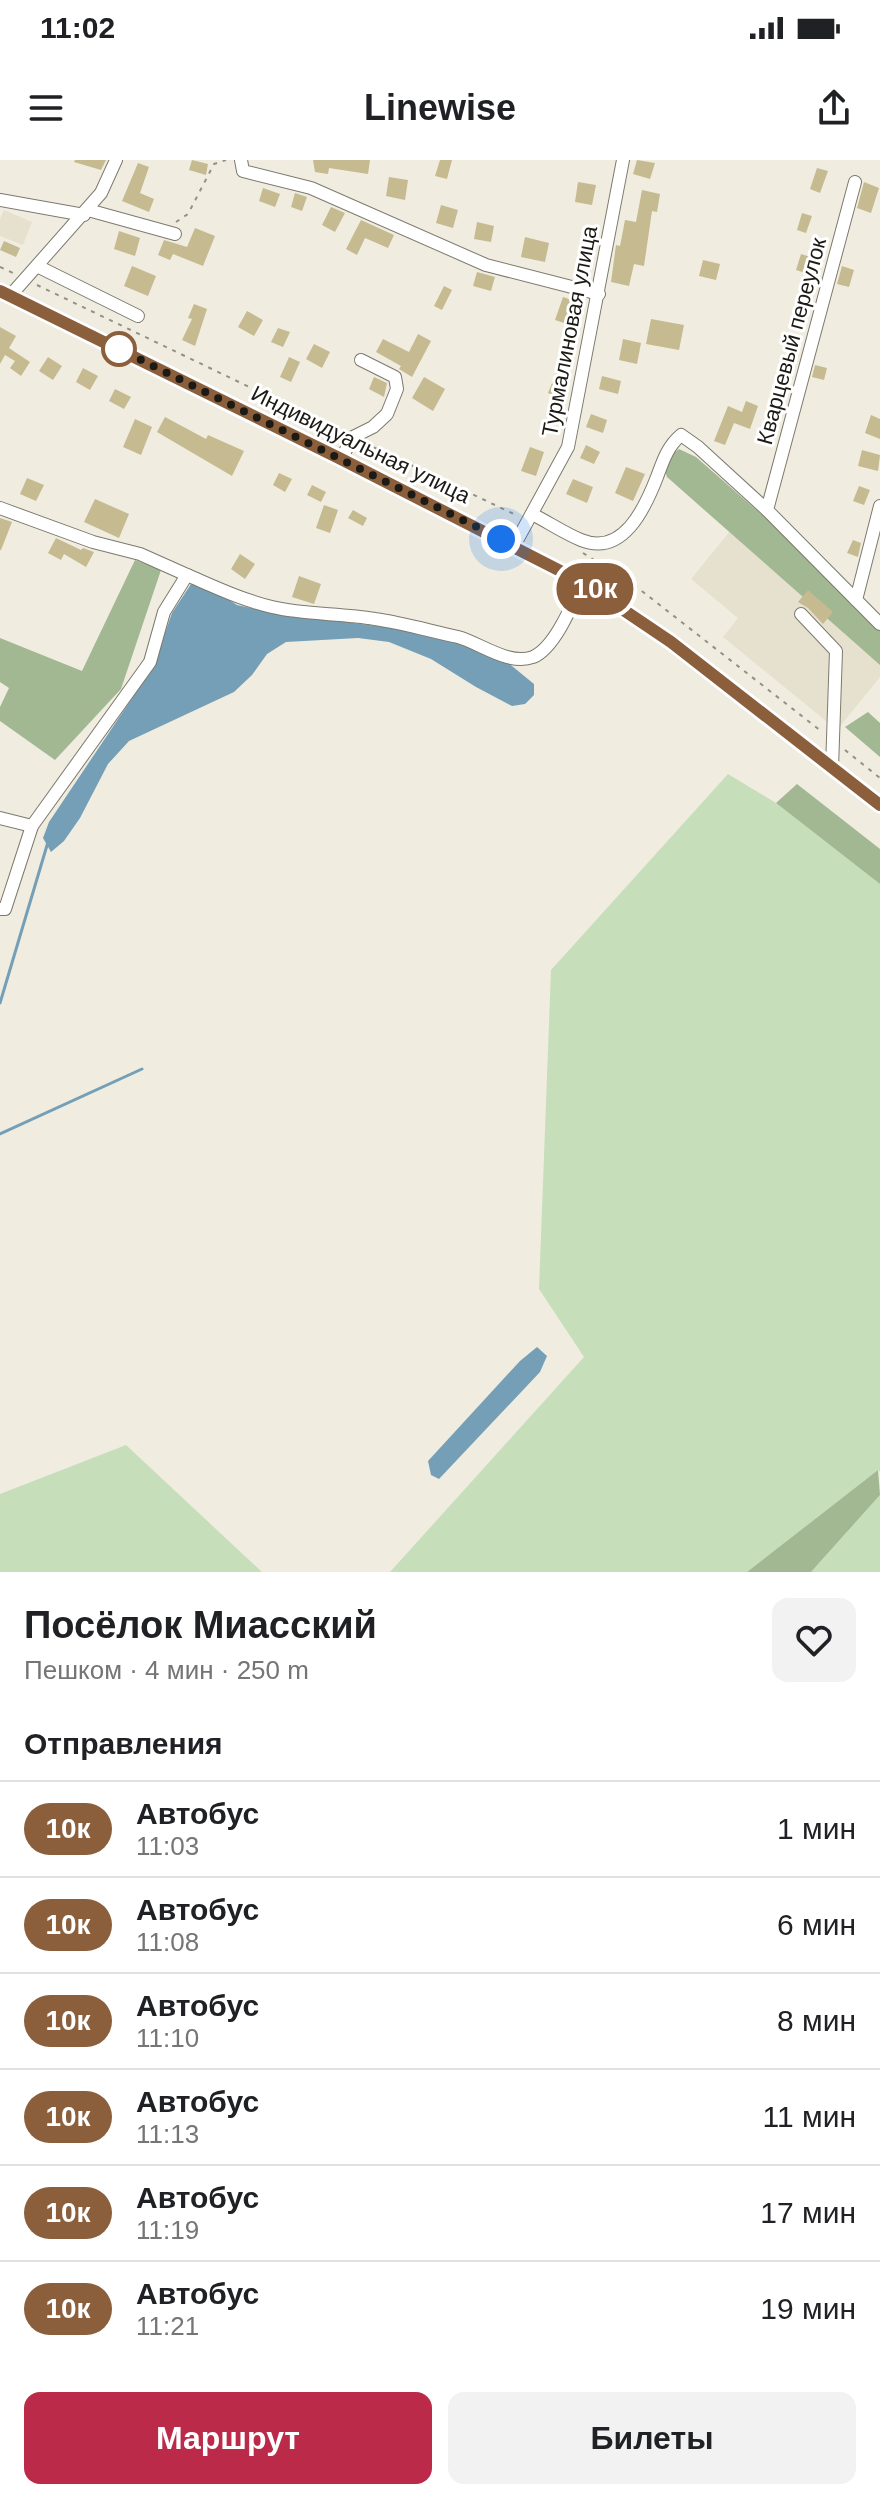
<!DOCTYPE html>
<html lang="ru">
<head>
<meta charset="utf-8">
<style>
	body { margin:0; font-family:Arial,sans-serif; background:#f2f2f2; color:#202124; height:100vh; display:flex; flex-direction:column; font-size:30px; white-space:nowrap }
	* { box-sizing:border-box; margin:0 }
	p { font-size:26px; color:#757577 }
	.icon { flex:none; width:44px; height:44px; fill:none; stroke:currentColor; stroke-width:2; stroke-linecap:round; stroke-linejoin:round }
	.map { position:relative; height:1412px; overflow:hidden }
	.sheet { display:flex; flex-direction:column; background:#fff; flex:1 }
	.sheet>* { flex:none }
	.badge { padding:0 16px; border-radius:26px; font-size:28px; line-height:52px }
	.you { position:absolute; width:40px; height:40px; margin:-20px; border:6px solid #fff; border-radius:50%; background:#1a73e8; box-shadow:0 0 0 12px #1a73e833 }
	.map>.badge { position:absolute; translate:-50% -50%; box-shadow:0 0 0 4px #fff }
	h2 { padding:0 24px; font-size:30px; line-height:72px }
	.round { display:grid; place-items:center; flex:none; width:84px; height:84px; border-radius:16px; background:#f2f2f2 }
	.overview { display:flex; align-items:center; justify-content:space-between; height:136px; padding:0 24px }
	h1 { font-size:38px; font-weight:700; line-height:60px }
	.button { display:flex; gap:16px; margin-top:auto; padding:16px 24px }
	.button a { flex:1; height:92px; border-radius:16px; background:#bb2b49; color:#fff; font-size:32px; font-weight:700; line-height:92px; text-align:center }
	.button a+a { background:#f2f2f2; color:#202124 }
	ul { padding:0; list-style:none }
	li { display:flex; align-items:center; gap:24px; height:96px; padding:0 24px; border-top:2px solid #e0e0e0 }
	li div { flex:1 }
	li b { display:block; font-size:30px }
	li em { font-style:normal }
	li .badge { min-width:88px; font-weight:700; text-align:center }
	.status { display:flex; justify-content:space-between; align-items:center; height:56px; padding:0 40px; background:#fff; direction:ltr }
	.status svg { height:22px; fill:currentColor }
	header { display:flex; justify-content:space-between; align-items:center; height:104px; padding:0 24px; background:#fff; font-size:36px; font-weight:700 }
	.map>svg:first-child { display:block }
	.built { fill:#e6e1ce }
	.green { fill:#c7deba }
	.forest { fill:#a1b893 }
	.water { fill:#749fb7 }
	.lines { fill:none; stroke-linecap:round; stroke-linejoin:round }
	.stream { stroke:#749fb7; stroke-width:3 }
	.building { fill:#c5ba90 }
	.minor-casing { stroke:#7c796e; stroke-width:14 }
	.major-casing { stroke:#cdcdcc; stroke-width:18 }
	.path { stroke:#939187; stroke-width:2; stroke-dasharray:4 6; stroke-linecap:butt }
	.minor { stroke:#fff; stroke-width:12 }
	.major { stroke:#ecbdca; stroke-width:16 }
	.line-casing { stroke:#fff; stroke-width:18 }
	.line { stroke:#8b5e3c; stroke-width:12 }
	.walk { stroke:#1b1a15; stroke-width:8; stroke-dasharray:0 14.4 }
	.stop-dot { fill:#fff; stroke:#8b5e3c; stroke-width:4 }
	.labels { text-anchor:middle; stroke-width:6; stroke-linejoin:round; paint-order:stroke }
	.street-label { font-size:22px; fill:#1b1a15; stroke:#fff }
</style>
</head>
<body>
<div class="status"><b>11:02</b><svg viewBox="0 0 49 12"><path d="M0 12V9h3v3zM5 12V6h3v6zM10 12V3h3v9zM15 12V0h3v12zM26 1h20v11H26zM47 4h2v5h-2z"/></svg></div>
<header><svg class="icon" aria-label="menu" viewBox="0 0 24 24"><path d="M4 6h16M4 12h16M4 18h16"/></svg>Linewise<svg class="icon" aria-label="share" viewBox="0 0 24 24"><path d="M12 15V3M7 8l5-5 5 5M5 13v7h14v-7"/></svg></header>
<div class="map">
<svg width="880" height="1412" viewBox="0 0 880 1412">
	<rect width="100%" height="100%" fill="#f0ede0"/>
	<!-- built -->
	<g class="built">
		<polygon points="4,50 32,62 23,85 0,76 0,59"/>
		<polygon points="735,365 880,482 880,517 837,570 723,477 738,458 691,419"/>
	</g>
	<!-- green -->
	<g class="green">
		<polygon points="728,614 776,643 880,724 880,1312 878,1310 747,1412 390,1412 584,1197 539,1129 551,810"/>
		<polygon points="126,1285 262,1412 0,1412 0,1334"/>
		<polygon points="880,1335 880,1412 811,1412"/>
	</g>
	<!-- forest -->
	<g class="forest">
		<polygon points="679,289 696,297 880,458 880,505 667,317 664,308 669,297"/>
		<polygon points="135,400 161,410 121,529 55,600 0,561 0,547 9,528 0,522 0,478 82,511"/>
		<polygon points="868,552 880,563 880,597 845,567"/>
		<polygon points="797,624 880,689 880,724 776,643"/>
		<polygon points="878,1310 880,1335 811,1412 747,1412"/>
	</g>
	<!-- water -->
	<g class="water">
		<polygon points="191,424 213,430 237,445 268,452 392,468 450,481 507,502 534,524 534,535 525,544 512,546 476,527 431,499 389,482 358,478 286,482 267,494 252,515 234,532 129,581 108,604 80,658 64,681 51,692 43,678 49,662 153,507 172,453"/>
		<polygon points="537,1187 547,1196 540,1212 439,1319 431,1315 428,1301 520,1201"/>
	</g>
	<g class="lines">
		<!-- stream -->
		<g class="stream">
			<polyline points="0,843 48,682"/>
			<polyline points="0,974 142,909"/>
		</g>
	</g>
	<!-- building -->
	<g class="building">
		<polygon points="75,0 106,0 101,10 74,2"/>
		<polygon points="192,0 208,4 206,15 189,10"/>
		<polygon points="313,0 370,0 368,14 329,8 328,14 315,12"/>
		<polygon points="440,0 452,0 447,19 435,16"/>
		<polygon points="637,0 655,3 650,19 633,14"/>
		<polygon points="138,3 149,7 140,33 154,39 149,52 122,41"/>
		<polygon points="817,8 828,11 820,33 810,29"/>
		<polygon points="389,17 408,20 405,40 386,36"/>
		<polygon points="578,22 596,25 592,45 575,42"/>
		<polygon points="864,22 879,28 871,53 857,48"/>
		<polygon points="263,28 280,34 275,47 259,41"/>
		<polygon points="642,30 660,34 657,52 652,51 644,106 634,104 629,126 611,122 616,85 620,86 625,60 636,62"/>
		<polygon points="295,33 307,37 302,51 291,47"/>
		<polygon points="441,45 458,50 453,68 436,63"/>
		<polygon points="331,47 345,53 335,72 322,65"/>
		<polygon points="802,53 812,56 806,73 797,70"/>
		<polygon points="361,60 394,75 388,88 365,78 357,95 346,89"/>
		<polygon points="477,62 494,66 491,82 474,79"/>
		<polygon points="195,68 215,76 203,106 173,94 170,100 158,95 164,80 187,87"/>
		<polygon points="119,71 140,78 135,96 114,89"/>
		<polygon points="525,77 549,83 545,102 521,97"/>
		<polygon points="4,81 20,88 16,97 0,90"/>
		<polygon points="801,94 817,99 812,115 796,110"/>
		<polygon points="703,100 720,104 716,120 699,116"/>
		<polygon points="132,106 156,116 148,136 124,126"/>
		<polygon points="842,106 854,110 849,127 837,124"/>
		<polygon points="477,112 495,117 491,131 473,126"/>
		<polygon points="444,126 452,130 442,150 434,146"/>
		<polygon points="563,137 578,142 570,165 555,160"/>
		<polygon points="194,144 207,149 195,186 182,180 192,159 188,158"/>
		<polygon points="247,151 263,160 254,176 238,167"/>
		<polygon points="651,159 684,165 679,190 646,184"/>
		<polygon points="0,167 16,176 9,188 30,202 21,216 10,208 15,201 5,195 0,204"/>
		<polygon points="278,168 290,172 283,187 271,182"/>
		<polygon points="418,174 431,181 412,217 399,209 401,206 376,192 383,179 409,192"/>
		<polygon points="623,179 641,183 637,204 619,200"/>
		<polygon points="314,184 330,192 322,208 306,199"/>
		<polygon points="48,197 62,206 53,220 39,211"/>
		<polygon points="289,197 300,202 291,222 280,217"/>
		<polygon points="815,205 827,208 824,220 812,217"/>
		<polygon points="83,208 98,216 90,230 76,222"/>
		<polygon points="558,208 571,214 562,238 548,233"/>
		<polygon points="602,216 621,221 618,234 599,229"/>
		<polygon points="374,217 387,223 384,237 369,229"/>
		<polygon points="424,217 445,229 433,251 412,238"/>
		<polygon points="115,229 131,237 124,249 109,241"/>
		<polygon points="746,241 758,246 750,269 734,263 725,285 714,281 728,246 742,252"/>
		<polygon points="591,254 607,260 603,273 586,267"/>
		<polygon points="871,255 880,259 880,279 865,273"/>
		<polygon points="165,257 206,279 208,275 244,291 232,316 157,272"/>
		<polygon points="135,259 152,267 141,295 123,287"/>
		<polygon points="586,285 600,292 594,304 580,298"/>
		<polygon points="530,287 544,292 536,316 521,311"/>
		<polygon points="862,290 880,295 878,311 858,306"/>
		<polygon points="626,307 645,314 633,341 615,333"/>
		<polygon points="279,313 292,319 285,332 273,325"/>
		<polygon points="27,318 44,325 36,341 20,334"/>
		<polygon points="573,319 593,327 587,343 566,334"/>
		<polygon points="312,325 326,332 321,342 307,335"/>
		<polygon points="859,326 870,330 864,345 853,341"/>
		<polygon points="95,339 129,354 119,378 84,362"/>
		<polygon points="324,345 338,350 330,373 316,368"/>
		<polygon points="353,350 367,358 363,366 348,358"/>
		<polygon points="0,358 12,362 1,390 0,390"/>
		<polygon points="56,378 81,390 83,388 94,392 86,407 64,394 61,400 48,393"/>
		<polygon points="853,380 861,383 858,397 847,393"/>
		<polygon points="240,394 255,404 245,419 231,409"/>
		<polygon points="299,416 321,424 314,444 292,437"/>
		<polygon points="808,430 833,452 823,464 808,448 798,442"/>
	</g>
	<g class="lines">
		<defs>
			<g id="minor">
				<polyline points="241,0 243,11 311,28 486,105 599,134"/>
				<polyline points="0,40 84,55"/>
				<polyline points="88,50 175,74"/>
				<polyline points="37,106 138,156"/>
				<polyline points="10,136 101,33 116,0"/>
				<polyline points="341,299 353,277 373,267 387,254 397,229 395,217 361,200"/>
				<polyline points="0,348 93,382 140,394 187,415"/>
				<polyline points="767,350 855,22"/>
				<path d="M532 354C548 362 564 373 581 380 623 397 645 348 657 317 663 301 667 287 681 275L698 287 767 350 880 464"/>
				<polyline points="514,386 568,287 623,0"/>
				<polyline points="856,440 880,346"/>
				<polyline points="801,454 836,491 832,608"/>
				<polyline points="0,658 32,666"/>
				<path d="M0 749H5L32 666 150 502 164 452 187 415C215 427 242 440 272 447 305 455 341 453 375 459 403 463 430 471 458 477 480 483 509 506 533 497 555 488 573 443 582 422"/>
			</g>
			<polyline id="major" points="0,131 341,299 582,422 671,482 880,645"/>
		</defs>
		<!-- minor casing -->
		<use href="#minor" class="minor-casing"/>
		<!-- major casing -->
		<use href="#major" class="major-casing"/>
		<!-- path -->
		<g class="path">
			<polyline points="176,62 188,54 214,4 226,0"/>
			<polyline points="0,107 13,113"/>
			<polyline points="37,125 341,271"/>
			<polyline points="365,283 518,356"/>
			<polyline points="583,393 638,428 821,571"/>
			<polyline points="555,425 566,432"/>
			<polyline points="845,590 880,618"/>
		</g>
		<!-- minor -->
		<use href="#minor" class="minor"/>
		<!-- major -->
		<use href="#major" class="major"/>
	</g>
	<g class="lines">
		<defs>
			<polyline id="line" points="0,131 341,299 582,422 671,482 880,645"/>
		</defs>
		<!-- line casing -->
		<use href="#line" class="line-casing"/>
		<!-- line -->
		<use href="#line" class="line"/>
		<!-- walk -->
		<polyline class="walk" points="119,189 117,188 501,379"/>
	</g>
	<!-- markers -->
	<circle class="stop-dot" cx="119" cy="189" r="16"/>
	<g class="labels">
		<!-- street labels -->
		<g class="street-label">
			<text transform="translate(569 171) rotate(-79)" y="8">Турмалиновая улица</text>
			<text transform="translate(791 181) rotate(-75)" y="8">Кварцевый переулок</text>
			<text transform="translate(361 284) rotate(26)" y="8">Индивидуальная улица</text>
		</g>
	</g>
</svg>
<div class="you" style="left:501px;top:379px"></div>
<b class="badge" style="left:595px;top:429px;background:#8b5e3c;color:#fff">10к</b>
</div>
<section class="sheet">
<div class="overview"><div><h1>Посёлок Миасский</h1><p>Пешком · 4 мин · 250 m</p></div><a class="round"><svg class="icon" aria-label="heart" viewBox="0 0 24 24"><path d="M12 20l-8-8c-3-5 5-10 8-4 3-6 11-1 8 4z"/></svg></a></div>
<h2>Отправления</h2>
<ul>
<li><span class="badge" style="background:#8b5e3c;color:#fff">10к</span><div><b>Автобус</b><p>11:03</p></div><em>1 мин</em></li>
<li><span class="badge" style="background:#8b5e3c;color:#fff">10к</span><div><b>Автобус</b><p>11:08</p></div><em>6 мин</em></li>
<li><span class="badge" style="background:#8b5e3c;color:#fff">10к</span><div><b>Автобус</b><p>11:10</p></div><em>8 мин</em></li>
<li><span class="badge" style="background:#8b5e3c;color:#fff">10к</span><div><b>Автобус</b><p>11:13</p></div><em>11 мин</em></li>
<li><span class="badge" style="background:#8b5e3c;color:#fff">10к</span><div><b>Автобус</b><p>11:19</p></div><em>17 мин</em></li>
<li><span class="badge" style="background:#8b5e3c;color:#fff">10к</span><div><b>Автобус</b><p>11:21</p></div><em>19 мин</em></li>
</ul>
<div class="button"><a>Маршрут</a><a>Билеты</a></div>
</section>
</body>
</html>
